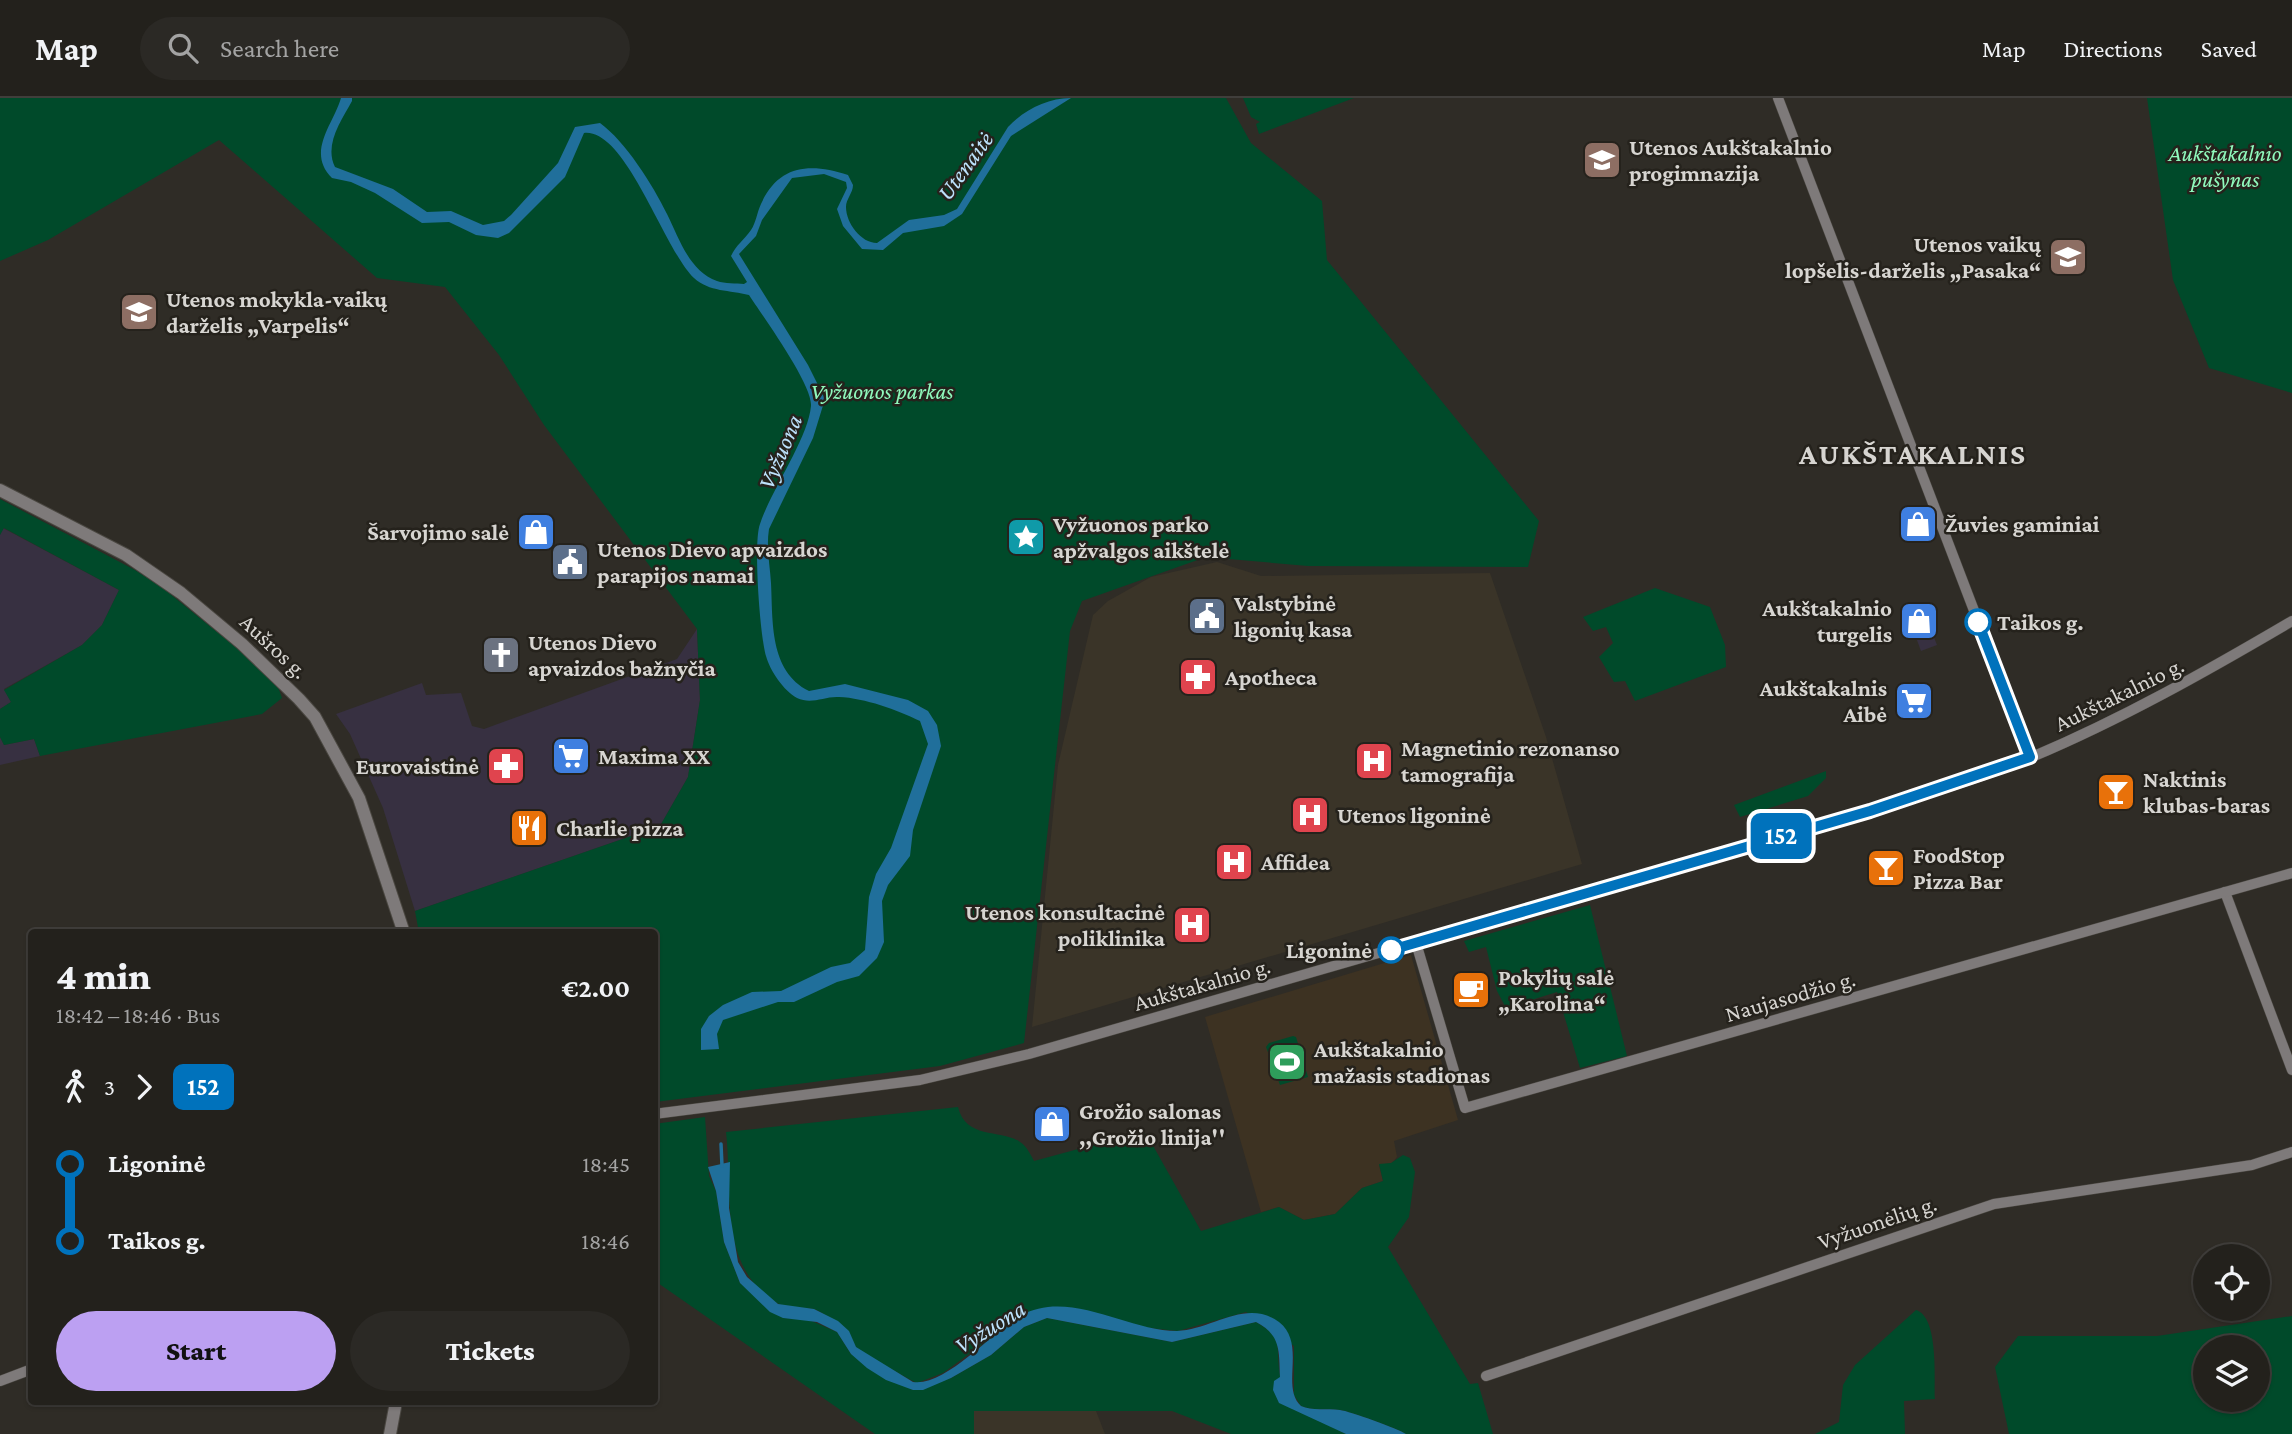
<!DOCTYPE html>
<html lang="en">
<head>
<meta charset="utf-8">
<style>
	body { margin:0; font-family:"Crimson Pro",serif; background:#2b2925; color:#f1f3f6; height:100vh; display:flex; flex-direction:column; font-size:26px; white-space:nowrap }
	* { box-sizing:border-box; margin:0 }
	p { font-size:23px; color:#a3a3a3 }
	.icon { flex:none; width:38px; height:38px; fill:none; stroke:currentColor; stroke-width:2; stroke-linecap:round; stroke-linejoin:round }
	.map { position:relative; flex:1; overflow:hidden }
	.drawer { position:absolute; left:28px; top:831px; width:630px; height:476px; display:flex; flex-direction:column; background:#23211c; border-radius:7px; box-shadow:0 2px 5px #0004,0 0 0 2px #403e3b }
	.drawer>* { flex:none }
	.badge { padding:0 14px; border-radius:10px; font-size:24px; line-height:46px }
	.tools { position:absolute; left:2193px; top:1146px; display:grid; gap:14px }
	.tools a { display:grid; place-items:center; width:77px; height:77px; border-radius:50%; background:#23211c; box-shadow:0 2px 5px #0004,0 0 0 2px #403e3b; font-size:35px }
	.map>.badge { position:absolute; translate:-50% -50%; box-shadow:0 0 0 4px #fff }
	.legs { display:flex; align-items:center; gap:10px; height:77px; padding:0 28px; font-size:23px }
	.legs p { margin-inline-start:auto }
	.headline { display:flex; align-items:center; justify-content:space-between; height:119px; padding:0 28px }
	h1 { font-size:38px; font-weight:800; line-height:52px }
	.button { display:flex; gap:14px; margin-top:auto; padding:14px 28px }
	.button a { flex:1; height:80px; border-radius:42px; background:#bca0f2; color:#111; font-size:28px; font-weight:800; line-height:80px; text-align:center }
	.button a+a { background:#2b2925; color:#f1f3f6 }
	ul { padding:0 28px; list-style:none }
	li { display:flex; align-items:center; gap:24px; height:77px; font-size:26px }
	li i { display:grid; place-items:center; width:10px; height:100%; margin:0 9px; background:currentColor }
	li i::after { content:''; width:18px; height:18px; margin:-9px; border:5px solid; border-radius:50%; background:#23211c }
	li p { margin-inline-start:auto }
	li:first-child i { background:linear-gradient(#0000 50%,currentColor 0) }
	li:last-child i { background:linear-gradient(currentColor 50%,#0000 0) }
	header { display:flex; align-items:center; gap:42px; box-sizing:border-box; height:98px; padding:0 35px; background:#23211c; border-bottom:2px solid #403e3b }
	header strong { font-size:33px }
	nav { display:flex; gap:38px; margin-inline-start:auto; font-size:24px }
	.search { width:490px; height:63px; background:#2b2925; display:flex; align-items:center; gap:18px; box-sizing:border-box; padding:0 24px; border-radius:38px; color:#a3a3a3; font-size:26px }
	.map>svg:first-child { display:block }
	.commercial { fill:#373041 }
	.built { fill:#3a3428 }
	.education { fill:#3d3222 }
	.green { fill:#004a2a; fill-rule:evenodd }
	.water { fill:#206f9b }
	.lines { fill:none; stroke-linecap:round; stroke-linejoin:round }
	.stream { stroke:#206f9b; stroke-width:3.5 }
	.minor-casing { stroke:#4a4741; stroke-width:11 }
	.tertiary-casing { stroke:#4a4741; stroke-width:14 }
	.minor { stroke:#7e7a7a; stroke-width:10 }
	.tertiary { stroke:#7e7a7a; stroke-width:12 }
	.line-1-casing { stroke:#fff; stroke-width:16 }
	.line-1 { stroke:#0072bc; stroke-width:10 }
	.stop-1-dot { fill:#fff; stroke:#0072bc; stroke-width:3.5 }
	.labels { text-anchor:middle; stroke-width:5; stroke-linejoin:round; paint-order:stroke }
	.poi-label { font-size:23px; font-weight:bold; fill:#d7d5d1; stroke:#25221c; text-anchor:start }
	.park-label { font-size:23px; font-style:italic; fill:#90fabd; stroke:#25221c }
	.stop-label { font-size:23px; font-weight:bold; fill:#d7d5d1; stroke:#25221c; text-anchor:start }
	.street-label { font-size:23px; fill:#d7d5d1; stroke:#25221c }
	.water-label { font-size:24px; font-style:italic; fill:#bde2fc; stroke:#25221c }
	.district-label { font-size:30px; font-weight:bold; letter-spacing:2px; fill:#d7d5d1; stroke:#25221c }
</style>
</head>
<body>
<header>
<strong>Map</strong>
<div class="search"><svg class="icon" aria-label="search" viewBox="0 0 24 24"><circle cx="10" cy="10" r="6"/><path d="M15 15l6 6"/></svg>Search here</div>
<nav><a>Map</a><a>Directions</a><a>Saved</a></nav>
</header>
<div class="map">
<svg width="2292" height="1336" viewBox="0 0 2292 1336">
	<rect width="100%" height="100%" fill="#2f2c26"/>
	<!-- commercial -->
	<g class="commercial">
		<polygon points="3,430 119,492 102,527 82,547 4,591 11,604 0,611 0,437"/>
		<polygon points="1922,509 1937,547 1921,553 1907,515"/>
		<polygon points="697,531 700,602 688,679 660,728 415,813 383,710 350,636 336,616 422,585 426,597 461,595 472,628 484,631 677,561"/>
		<polygon points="0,639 4,647 34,641 40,658 0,667"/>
	</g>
	<!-- built -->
	<g class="built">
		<polygon points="1217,464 1261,478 1490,475 1546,639 1582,766 1032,929 1058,667 1093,517 1108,503 1151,479"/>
		<polygon points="974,1313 1096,1313 1105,1336 974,1336"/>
	</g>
	<!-- education -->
	<polygon class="education" points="1411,857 1458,1022 1394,1043 1397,1059 1392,1065 1379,1067 1383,1083 1362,1090 1335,1116 1304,1122 1279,1109 1261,1114 1205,919"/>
	<!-- green -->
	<g class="green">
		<polygon points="0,0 1226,0 1251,45 1322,103 1327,162 1539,423 1528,469 1308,468 1206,459 1082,503 1070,533 1024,945 940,968 655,1004 654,835 419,835 415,813 660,728 688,679 700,602 697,531 544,327 499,257 445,189 377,180 219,42 48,142 0,163"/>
		<polygon points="1243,0 1354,0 1259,36 1256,26 1260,24 1251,19"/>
		<polygon points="2147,0 2292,0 2292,295 2209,270 2173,182"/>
		<polygon points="0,401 135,472 164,491 258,567 277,586 282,600 262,616 40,658 34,641 4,647 0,639 0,611 11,604 4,592 82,547 102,527 119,492 4,430 0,437"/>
		<polygon points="1655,490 1710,509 1725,547 1726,569 1635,603 1625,583 1614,584 1599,559 1613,545 1606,529 1593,533 1583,519"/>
		<polygon points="1826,673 1826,680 1808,698 1740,719 1734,707"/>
		<polygon points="1590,807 1627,958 1580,970 1557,894 1506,910 1497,893 1486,849 1469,854 1464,843"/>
		<polygon points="1293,938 1296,939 1308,979 1280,987 1266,949 1269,945"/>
		<path d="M958 1009C966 1042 1002 1031 1020 1044 1026 1047 1031 1057 1034 1063L1141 1034 1147 1037 1201 1133 1279 1109 1304 1122 1335 1116 1362 1090 1383 1083 1379 1066 1391 1065 1403 1057 1410 1060 1415 1074 1409 1119 1388 1149 1470 1286 1478 1285 1493 1336H1406C1399 1331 1349 1313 1340 1312 1327 1310 1312 1313 1301 1308L1294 1297V1248L1246 1214 1178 1233 1022 1217 943 1275 917 1285C910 1282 860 1254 856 1249 849 1241 851 1234 841 1228 833 1223 823 1214 814 1211 802 1209 788 1211 777 1205 717 1169 733 1092 726 1034Z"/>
		<path d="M705 1019 709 1078 716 1093 724 1144 740 1185 783 1220 807 1221 837 1234 851 1256 913 1292 951 1280 991 1257 1024 1229 1047 1220 1172 1244 1256 1224C1287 1241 1274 1253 1281 1281 1283 1290 1287 1299 1290 1307L1346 1336H1231L1172 1313H974V1336H875L655 1183 654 1026Z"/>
		<path d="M1916 1212C1939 1219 1934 1281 1935 1301L1904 1303 1905 1336H1815L1839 1324 1843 1287 1855 1267Z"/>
		<path d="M2292 1218V1336H2009L1995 1269 2018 1238H2157ZM2205 1250H2258V1302H2205Z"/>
	</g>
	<!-- water -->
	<g class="water">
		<path d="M341 0H352V3C341 23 324 47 335 69L393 91 427 114 451 113 483 127 504 123 511 117 558 65 575 29 600 25C625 43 653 87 667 116 679 140 689 173 717 183 725 186 736 185 744 186L747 184 731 158C736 147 744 142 751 132 756 125 757 114 761 106 779 66 811 65 848 77L853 87C853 95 846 101 846 109 846 125 861 145 877 145L909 122 944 117 957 111 1008 29C1024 12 1047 0 1071 0L1011 38 962 116 944 128 903 135 883 152 862 151 843 128 837 111 847 90 846 84 824 76 792 80 762 122 756 138 739 156 808 267 825 301 813 340 769 431C766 450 770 467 771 485 773 523 769 573 809 593L845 586 908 602 928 613 937 627 941 648 913 732 910 758 888 787 882 803 884 844 877 860 859 878 837 884 794 904H778L723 922 717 936 719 951 701 952V931L709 918 723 907 752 894 781 893 831 869 850 865 865 852 869 799 876 776 891 750 928 646 920 623C897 612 865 600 839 599 824 598 812 607 797 600 784 593 770 573 766 558 760 538 753 444 760 426 771 392 808 341 811 308 813 287 762 217 749 197 730 192 709 194 694 180 664 152 626 30 584 35L565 79 509 135 498 140 476 137 449 124 422 125 375 95 351 84 332 80C306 54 333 27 341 0Z"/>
		<path d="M730 1064 729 1110 738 1164 747 1179 778 1206 814 1211 838 1223 849 1233 856 1249 913 1284C945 1289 992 1234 1020 1218 1069 1190 1127 1233 1177 1233 1212 1232 1246 1200 1279 1224 1307 1246 1280 1289 1301 1308 1312 1313 1327 1310 1340 1312 1349 1313 1399 1331 1406 1336H1346L1279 1305 1273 1292 1274 1283 1280 1279C1279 1253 1281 1237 1256 1224L1172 1244 1047 1220 1024 1229 991 1257 951 1280 923 1292H913L886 1282 867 1270 851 1256 837 1234 817 1224 783 1220 770 1214 740 1185 724 1144 716 1093 708 1069Z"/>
	</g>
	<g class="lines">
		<!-- stream -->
		<polyline class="stream" points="721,1046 722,1068"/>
		<defs>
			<g id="minor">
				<polyline points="1778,0 2030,659"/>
				<polyline points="2225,794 2292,972"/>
				<polyline points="1416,845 1465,1010 2292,775"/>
				<path d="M654 1016 920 982 1029 956 1870 713C1924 696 1979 681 2032 659 2122 621 2207 573 2292 523"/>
				<polyline points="1486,1278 1994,1106 2252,1067 2292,1054"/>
				<polyline points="0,1283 32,1271"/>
			</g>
			<g id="tertiary">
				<polyline points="0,392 126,457 181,495 242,546 299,601 315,619 359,700 404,835"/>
				<polyline points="390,1336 396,1304"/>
			</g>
		</defs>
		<!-- minor casing -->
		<use href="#minor" class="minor-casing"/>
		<!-- tertiary casing -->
		<use href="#tertiary" class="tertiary-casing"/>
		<!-- minor -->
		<use href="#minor" class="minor"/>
		<!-- tertiary -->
		<use href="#tertiary" class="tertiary"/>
	</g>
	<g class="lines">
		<defs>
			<polyline id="line-1" points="1391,852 1870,713 2030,659 1978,524"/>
		</defs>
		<!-- line-1 casing -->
		<use href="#line-1" class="line-1-casing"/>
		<!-- line-1 -->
		<use href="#line-1" class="line-1"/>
	</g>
	<!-- icons -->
	<defs>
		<symbol id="school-square" viewBox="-11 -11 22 22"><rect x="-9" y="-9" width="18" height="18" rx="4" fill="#8d6e63" stroke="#25221c"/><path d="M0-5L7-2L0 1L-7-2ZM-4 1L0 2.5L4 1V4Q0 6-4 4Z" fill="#fff"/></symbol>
		<symbol id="shop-square" viewBox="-11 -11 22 22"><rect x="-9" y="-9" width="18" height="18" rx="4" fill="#3f7fe0" stroke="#25221c"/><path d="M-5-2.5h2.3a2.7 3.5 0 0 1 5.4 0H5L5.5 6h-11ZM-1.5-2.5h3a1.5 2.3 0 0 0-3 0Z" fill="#fff"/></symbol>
		<symbol id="sight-square" viewBox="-11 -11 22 22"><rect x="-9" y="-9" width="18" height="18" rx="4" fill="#0f9aa8" stroke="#25221c"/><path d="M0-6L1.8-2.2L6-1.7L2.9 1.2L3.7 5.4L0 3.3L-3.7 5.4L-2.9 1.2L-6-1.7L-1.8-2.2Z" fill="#fff"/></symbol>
		<symbol id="civic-square" viewBox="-11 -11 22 22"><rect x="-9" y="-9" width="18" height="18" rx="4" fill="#5c6f8a" stroke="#25221c"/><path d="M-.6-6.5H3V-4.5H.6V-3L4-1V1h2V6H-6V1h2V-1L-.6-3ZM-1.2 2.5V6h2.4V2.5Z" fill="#fff"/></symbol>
		<symbol id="church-square" viewBox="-11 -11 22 22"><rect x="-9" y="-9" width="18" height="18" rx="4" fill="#6b7280" stroke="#25221c"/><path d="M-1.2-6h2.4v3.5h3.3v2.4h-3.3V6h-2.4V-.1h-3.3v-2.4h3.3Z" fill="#fff"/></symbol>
		<symbol id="pharmacy-square" viewBox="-11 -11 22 22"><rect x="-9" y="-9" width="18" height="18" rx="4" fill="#e0444e" stroke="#25221c"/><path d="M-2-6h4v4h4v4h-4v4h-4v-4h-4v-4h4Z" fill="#fff"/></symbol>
		<symbol id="supermarket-square" viewBox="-11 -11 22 22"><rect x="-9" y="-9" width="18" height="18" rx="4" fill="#3f7fe0" stroke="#25221c"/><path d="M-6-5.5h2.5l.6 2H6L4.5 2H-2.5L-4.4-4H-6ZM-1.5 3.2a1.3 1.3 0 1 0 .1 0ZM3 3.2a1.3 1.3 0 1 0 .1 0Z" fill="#fff"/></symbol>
		<symbol id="hospital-square" viewBox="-11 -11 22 22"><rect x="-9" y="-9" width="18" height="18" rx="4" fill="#e0444e" stroke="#25221c"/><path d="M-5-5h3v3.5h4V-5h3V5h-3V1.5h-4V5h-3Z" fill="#fff"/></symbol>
		<symbol id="bar-square" viewBox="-11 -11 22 22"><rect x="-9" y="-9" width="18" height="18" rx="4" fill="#e8710a" stroke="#25221c"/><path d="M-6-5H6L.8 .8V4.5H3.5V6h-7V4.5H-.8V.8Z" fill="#fff"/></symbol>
		<symbol id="restaurant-square" viewBox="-11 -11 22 22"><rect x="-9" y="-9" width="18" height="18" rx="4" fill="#e8710a" stroke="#25221c"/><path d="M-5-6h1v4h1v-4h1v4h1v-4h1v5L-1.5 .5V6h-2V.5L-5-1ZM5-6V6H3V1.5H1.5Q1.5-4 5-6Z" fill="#fff"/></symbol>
		<symbol id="cafe-square" viewBox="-11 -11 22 22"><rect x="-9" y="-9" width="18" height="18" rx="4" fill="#e8710a" stroke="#25221c"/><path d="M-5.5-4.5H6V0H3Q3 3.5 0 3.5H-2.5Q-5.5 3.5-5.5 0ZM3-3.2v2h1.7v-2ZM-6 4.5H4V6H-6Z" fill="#fff"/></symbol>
		<symbol id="stadium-square" viewBox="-11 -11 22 22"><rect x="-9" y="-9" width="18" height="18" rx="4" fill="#2e9e5b" stroke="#25221c"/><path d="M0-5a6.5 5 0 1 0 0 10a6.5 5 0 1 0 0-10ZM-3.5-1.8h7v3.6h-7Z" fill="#fff"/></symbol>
	</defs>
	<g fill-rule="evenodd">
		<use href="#school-square" x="1580" y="40" width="44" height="44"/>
		<use href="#school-square" x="2046" y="137" width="44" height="44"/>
		<use href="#school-square" x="117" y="192" width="44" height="44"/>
		<use href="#shop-square" x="1896" y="404" width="44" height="44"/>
		<use href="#shop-square" x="514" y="412" width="44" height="44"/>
		<use href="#sight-square" x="1004" y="417" width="44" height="44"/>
		<use href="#civic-square" x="548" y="442" width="44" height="44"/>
		<use href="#civic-square" x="1185" y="496" width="44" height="44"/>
		<use href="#shop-square" x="1897" y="501" width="44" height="44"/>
		<use href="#church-square" x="479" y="535" width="44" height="44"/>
		<use href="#pharmacy-square" x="1176" y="557" width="44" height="44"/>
		<use href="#supermarket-square" x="1892" y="581" width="44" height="44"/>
		<use href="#supermarket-square" x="549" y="636" width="44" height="44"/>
		<use href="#hospital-square" x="1352" y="641" width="44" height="44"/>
		<use href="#pharmacy-square" x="484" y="646" width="44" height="44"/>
		<use href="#bar-square" x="2094" y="672" width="44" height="44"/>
		<use href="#hospital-square" x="1288" y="695" width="44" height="44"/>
		<use href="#restaurant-square" x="507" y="708" width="44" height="44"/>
		<use href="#hospital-square" x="1212" y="742" width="44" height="44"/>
		<use href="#bar-square" x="1864" y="748" width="44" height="44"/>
		<use href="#hospital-square" x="1170" y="805" width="44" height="44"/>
		<use href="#cafe-square" x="1449" y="870" width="44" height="44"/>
		<use href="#stadium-square" x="1265" y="942" width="44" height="44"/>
		<use href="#shop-square" x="1030" y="1004" width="44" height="44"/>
	</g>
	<!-- markers -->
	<g class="stop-1-dot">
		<circle cx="1978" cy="524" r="12"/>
		<circle cx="1391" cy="852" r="12"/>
	</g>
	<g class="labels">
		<!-- poi labels -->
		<g class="poi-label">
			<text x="1629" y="57">Utenos Aukštakalnio<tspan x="1629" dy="26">progimnazija</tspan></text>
			<text x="2041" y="154" text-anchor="end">Utenos vaikų<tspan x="2041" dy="26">lopšelis-darželis „Pasaka“</tspan></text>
			<text x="166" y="209">Utenos mokykla-vaikų<tspan x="166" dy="26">darželis „Varpelis“</tspan></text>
			<text x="1053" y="434">Vyžuonos parko<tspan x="1053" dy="26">apžvalgos aikštelė</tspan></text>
			<text x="1945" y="434">Žuvies gaminiai</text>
			<text x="509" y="442" text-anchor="end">Šarvojimo salė</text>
			<text x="597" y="459">Utenos Dievo apvaizdos<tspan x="597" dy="26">parapijos namai</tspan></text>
			<text x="1234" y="513">Valstybinė<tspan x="1234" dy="26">ligonių kasa</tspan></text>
			<text x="1892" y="518" text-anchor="end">Aukštakalnio<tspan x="1892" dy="26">turgelis</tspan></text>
			<text x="528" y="552">Utenos Dievo<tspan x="528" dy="26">apvaizdos bažnyčia</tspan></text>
			<text x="1225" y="587">Apotheca</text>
			<text x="1887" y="598" text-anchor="end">Aukštakalnis<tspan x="1887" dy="26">Aibė</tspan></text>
			<text x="1401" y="658">Magnetinio rezonanso<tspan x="1401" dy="26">tamografija</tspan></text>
			<text x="598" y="666">Maxima XX</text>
			<text x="479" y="676" text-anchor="end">Eurovaistinė</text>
			<text x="2143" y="689">Naktinis<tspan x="2143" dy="26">klubas-baras</tspan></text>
			<text x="1337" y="725">Utenos ligoninė</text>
			<text x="556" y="738">Charlie pizza</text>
			<text x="1913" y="765">FoodStop<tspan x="1913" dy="26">Pizza Bar</tspan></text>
			<text x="1261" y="772">Affidea</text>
			<text x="1165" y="822" text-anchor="end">Utenos konsultacinė<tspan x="1165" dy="26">poliklinika</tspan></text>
			<text x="1498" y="887">Pokylių salė<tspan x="1498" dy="26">„Karolina“</tspan></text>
			<text x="1314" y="959">Aukštakalnio<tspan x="1314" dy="26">mažasis stadionas</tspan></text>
			<text x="1079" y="1021">Grožio salonas<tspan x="1079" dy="26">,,Grožio linija''</tspan></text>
		</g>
		<!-- park labels -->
		<g class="park-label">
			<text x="2225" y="63">Aukštakalnio<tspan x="2225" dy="26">pušynas</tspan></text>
			<text x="882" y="301">Vyžuonos parkas</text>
		</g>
		<!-- stop labels -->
		<g class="stop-label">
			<text x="1997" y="532">Taikos g.</text>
			<text x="1372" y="860" text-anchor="end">Ligoninė</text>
		</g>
		<!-- street labels -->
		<g class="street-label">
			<text transform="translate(274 548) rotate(43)" y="8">Aušros g.</text>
			<text transform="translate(2119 596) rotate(-26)" y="8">Aukštakalnio g.</text>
			<text transform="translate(1202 886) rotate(-16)" y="8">Aukštakalnio g.</text>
			<text transform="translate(1790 898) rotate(-16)" y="8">Naujasodžio g.</text>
			<text transform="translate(1877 1124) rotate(-19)" y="8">Vyžuonėlių g.</text>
		</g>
		<!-- water labels -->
		<g class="water-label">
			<text transform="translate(965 68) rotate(-54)" y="8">Utenaitė</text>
			<text transform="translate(780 354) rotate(-67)" y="8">Vyžuona</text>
			<text transform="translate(990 1229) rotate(-32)" y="8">Vyžuona</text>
		</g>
		<!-- district labels -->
		<g class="district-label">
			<text x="1913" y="366">AUKŠTAKALNIS</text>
		</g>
	</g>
</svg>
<div class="tools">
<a><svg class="icon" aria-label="locate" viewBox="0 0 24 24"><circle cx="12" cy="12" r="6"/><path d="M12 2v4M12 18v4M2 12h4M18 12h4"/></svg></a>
<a><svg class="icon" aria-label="layers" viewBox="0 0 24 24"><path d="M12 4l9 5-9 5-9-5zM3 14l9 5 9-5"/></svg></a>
</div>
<b class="badge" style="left:1781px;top:738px;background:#0072bc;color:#fff">152</b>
<section class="drawer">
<div class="headline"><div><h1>4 min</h1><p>18:42 – 18:46 · Bus</p></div><b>€2.00</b></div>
<div class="legs"><svg class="icon" aria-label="walk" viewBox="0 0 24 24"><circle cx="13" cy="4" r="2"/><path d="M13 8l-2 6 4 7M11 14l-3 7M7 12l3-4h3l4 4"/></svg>3<svg class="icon" aria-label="forward" viewBox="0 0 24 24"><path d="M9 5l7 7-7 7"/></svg><b class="badge" style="background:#0072bc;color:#fff">152</b></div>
<ul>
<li><i style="color:#0072bc"></i><b>Ligoninė</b><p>18:45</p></li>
<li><i style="color:#0072bc"></i><b>Taikos g.</b><p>18:46</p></li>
</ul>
<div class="button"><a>Start</a><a>Tickets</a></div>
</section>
</div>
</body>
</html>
